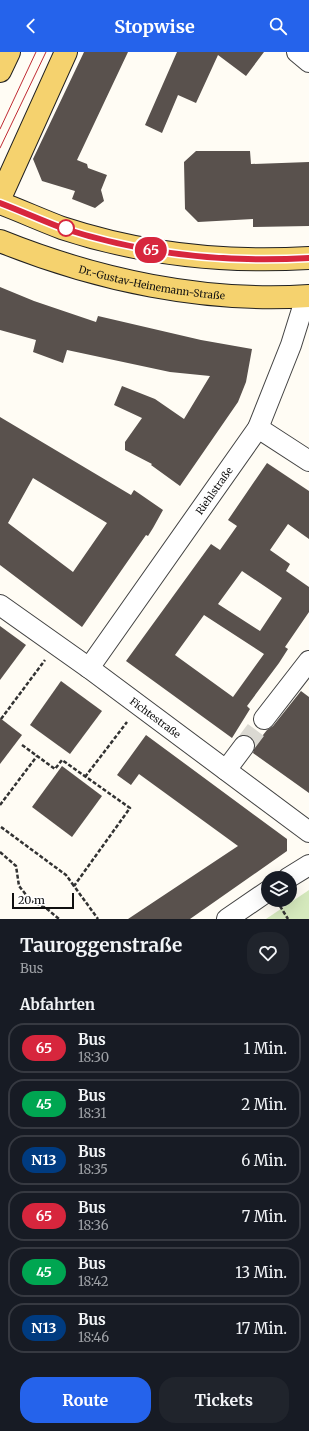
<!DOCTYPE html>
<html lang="de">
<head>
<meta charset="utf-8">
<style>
	body { margin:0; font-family:Merriweather,serif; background:#20242c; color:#f1f3f6; height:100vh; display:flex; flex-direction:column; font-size:15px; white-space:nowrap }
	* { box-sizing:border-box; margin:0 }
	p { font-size:13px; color:#9ea1a6 }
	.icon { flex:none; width:22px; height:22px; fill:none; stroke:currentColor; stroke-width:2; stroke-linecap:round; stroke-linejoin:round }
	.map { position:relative; height:867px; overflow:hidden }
	.side { display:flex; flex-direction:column; background:#171b24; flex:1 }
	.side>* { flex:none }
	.badge { padding:0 8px; border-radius:13px; font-size:14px; line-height:26px }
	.controls { position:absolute; left:261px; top:819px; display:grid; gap:8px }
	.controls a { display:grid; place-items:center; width:36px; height:36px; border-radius:50%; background:#171b24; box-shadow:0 4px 16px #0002; font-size:20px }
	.scale { position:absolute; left:12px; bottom:10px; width:62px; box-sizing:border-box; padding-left:4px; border:2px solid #101010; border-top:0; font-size:11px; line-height:14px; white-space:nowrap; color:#101010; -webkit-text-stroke:3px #fff; paint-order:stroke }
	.map>.badge { position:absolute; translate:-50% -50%; box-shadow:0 0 0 2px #fff }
	h2 { padding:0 20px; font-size:15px; line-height:36px }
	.round { display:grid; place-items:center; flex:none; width:42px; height:42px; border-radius:16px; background:#20242c }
	.headline { display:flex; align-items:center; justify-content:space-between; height:68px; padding:0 20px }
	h1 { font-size:19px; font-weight:700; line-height:30px }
	.button { display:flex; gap:8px; margin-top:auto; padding:8px 20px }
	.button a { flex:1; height:46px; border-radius:16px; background:#2563eb; color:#fff; font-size:16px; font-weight:700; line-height:46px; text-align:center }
	.button a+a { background:#20242c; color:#f1f3f6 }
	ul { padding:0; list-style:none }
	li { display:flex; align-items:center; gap:12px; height:50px; margin:0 8px 6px; padding:0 12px; border:2px solid #363941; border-radius:16px }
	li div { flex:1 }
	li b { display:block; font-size:15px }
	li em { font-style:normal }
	li .badge { min-width:44px; font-weight:700; text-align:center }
	header { display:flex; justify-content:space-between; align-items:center; height:52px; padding:0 20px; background:#2563eb; color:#fff; font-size:18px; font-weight:700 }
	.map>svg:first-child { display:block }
	.green { fill:#d5e9bd }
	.building { fill:#59514d; fill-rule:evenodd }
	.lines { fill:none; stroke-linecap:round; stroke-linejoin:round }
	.street-tunnel { stroke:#dbd9d2; stroke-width:20; stroke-dasharray:20 10; stroke-linecap:butt }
	.street-casing { stroke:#434343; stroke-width:22 }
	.primary-casing { stroke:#212121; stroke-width:24 }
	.path { stroke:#323232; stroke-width:2.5; stroke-dasharray:4 2; stroke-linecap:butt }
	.street { stroke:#fff; stroke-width:20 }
	.primary { stroke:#f5d26e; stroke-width:22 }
	.tram { stroke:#bf2a33; stroke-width:1 }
	.line-casing { stroke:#fff; stroke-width:9 }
	.line { stroke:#d7263d; stroke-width:6 }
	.stop-dot { fill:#fff; stroke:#d7263d; stroke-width:2 }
	.labels { text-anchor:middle; stroke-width:4; stroke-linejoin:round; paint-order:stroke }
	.street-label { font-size:10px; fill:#101010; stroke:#fff }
</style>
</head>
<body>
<header><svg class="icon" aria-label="back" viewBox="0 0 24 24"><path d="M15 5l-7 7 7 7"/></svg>Stopwise<svg class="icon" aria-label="search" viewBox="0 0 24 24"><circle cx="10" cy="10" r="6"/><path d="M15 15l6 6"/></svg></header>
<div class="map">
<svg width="309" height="867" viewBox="0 0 309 867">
	<rect width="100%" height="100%" fill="#fffcf4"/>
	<!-- green -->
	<polygon class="green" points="309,838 309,867 266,867"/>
	<!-- building -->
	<g class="building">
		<polygon points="84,0 128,0 77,108 87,112 88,116 107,123 101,138 104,149 95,156 72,147 75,139 42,129 33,107"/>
		<polygon points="177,0 264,0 246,24 218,3 196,51 178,43 162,81 145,73"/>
		<polygon points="196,99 250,99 251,112 309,110 309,174 253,175 253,167 198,170 185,157 184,110"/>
		<polygon points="0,235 34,249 96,270 98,264 201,288 252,297 246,330 238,350 180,434 151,413 152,412 125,398 125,390 142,366 114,353 122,334 155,347 184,367 210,324 170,320 67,298 63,311 33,300 36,288 0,278"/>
		<path d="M0 365 131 443 134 438 163 458 153 476 148 484 146 483 82 575 0 513ZM33 426 107 471 73 520 8 471Z"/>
		<path d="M267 411 309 439V487L288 472 270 498 290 512 286 519 309 535V560L285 595 288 597 279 611 247 654 250 657 232 686 126 609 211 492 220 498 237 474 228 468ZM242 519 282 546 260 579 218 552ZM204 563 264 602 233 645 175 603Z"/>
		<polygon points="0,574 26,593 0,628"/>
		<polygon points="61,629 102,659 70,702 30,673"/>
		<polygon points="301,639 309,645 309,741 253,701 255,693 267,678 273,674"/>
		<polygon points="0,666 22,683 0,712"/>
		<polygon points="146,683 287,787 287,799 190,867 128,867 238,794 139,722 131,733 117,723"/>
		<polygon points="62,714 102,744 72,785 32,755"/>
	</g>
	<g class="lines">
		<!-- street-tunnel -->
		<polyline class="street-tunnel" points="244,694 264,667"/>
		<defs>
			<g id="street">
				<polyline points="297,0 309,10"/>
				<polyline points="258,376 309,409"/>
				<path id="s1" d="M0 553 89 616 309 780"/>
				<path id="s2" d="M89 616 258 376 291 293 306 245"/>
				<polyline points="264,667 309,609"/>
				<polyline points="226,718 244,694"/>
				<polyline points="288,826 309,813"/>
				<polyline points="227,867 268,839"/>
			</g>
			<g id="primary">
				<polyline points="0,19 9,0"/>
				<polyline points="0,146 66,0"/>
				<path d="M0 151C21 159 41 168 62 176 141 202 226 211 309 206"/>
				<path id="s3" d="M0 189C97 228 204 251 309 244"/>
			</g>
		</defs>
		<!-- street casing -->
		<use href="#street" class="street-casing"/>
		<!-- primary casing -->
		<use href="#primary" class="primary-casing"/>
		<!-- path -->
		<g class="path">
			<polyline points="1,667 45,608"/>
			<polyline points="22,693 55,717 62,708 130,756 74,834 98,867"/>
			<polyline points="85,725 127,670"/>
			<polyline points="0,753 37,704"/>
			<polyline points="1,775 66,823 74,834"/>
			<polyline points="0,800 16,814 19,834 31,849 46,856 59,867"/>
			<polyline points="280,854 288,867"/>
		</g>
		<!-- street -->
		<use href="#street" class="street"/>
		<!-- primary -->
		<use href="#primary" class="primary"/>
		<!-- tram -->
		<g class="tram">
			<polyline points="0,77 36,0"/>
			<polyline points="0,96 46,0"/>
		</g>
	</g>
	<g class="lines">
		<defs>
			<path id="line" d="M0 151C21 159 41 168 62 176 142 202 226 211 309 206"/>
		</defs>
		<!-- line casing -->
		<use href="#line" class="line-casing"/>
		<!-- line -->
		<use href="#line" class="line"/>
	</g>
	<!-- markers -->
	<circle class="stop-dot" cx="66" cy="176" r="8"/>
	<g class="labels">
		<!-- street labels -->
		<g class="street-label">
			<text dy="4" stroke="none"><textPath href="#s3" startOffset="158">Dr.-Gustav-Heinemann-Straße</textPath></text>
			<text dy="4" stroke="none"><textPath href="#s2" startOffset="217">Riehlstraße</textPath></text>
			<text dy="4" stroke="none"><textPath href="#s1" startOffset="192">Fichtestraße</textPath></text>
		</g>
	</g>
</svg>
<div class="controls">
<a><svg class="icon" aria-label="layers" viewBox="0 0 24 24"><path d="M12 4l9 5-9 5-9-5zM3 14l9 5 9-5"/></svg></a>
</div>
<div class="scale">20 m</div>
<b class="badge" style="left:151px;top:198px;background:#d7263d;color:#fff">65</b>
</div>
<section class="side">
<div class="headline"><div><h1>Tauroggenstraße</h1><p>Bus</p></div><a class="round"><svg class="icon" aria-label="heart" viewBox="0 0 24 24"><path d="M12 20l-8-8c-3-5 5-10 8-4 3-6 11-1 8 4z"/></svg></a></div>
<h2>Abfahrten</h2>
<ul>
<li><span class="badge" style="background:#d7263d;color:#fff">65</span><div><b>Bus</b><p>18:30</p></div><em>1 Min.</em></li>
<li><span class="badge" style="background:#00a651;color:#fff">45</span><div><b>Bus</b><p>18:31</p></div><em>2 Min.</em></li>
<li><span class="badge" style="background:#003b80;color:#fff">N13</span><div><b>Bus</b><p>18:35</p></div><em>6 Min.</em></li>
<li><span class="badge" style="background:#d7263d;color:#fff">65</span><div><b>Bus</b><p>18:36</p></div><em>7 Min.</em></li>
<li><span class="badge" style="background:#00a651;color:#fff">45</span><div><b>Bus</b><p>18:42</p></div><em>13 Min.</em></li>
<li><span class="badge" style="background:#003b80;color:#fff">N13</span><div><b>Bus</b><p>18:46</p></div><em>17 Min.</em></li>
</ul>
<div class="button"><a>Route</a><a>Tickets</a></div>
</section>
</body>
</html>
